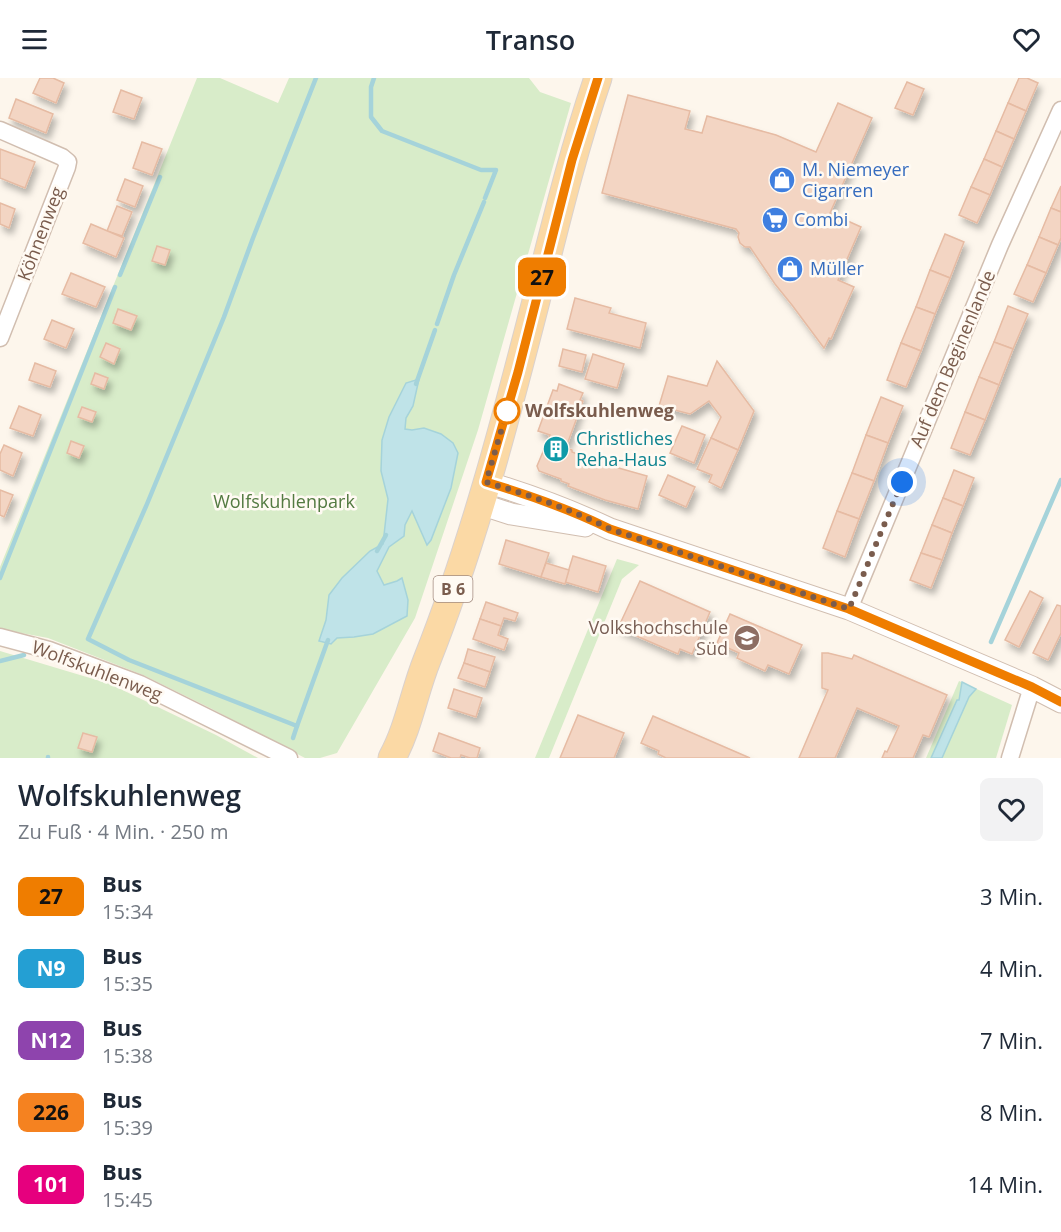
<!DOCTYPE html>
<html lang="de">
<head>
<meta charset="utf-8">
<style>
	body { margin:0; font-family:"Open Sans",sans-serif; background:#f2f2f3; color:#1f2937; height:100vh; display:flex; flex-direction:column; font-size:22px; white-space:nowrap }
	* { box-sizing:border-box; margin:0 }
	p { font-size:20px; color:#747a83 }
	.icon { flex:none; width:33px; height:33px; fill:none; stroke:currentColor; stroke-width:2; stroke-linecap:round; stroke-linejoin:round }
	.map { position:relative; height:680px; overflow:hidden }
	.drawer { display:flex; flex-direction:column; background:#fff; flex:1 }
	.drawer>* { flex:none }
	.badge { padding:0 12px; border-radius:9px; font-size:21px; line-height:39px }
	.you { position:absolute; width:30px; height:30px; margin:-15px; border:4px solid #fff; border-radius:50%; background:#1a73e8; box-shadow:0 0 0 9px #1a73e833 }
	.map>.badge { position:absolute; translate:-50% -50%; box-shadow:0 0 0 3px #fff }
	.round { display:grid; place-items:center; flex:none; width:63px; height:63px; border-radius:9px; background:#f2f2f3 }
	.head { display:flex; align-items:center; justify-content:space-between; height:102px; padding:0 18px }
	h1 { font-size:28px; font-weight:600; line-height:45px }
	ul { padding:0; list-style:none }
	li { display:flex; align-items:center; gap:18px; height:72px; padding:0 18px }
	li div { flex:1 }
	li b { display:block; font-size:22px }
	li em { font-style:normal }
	li .badge { min-width:66px; font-weight:700; text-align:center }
	header { display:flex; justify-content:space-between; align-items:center; height:78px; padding:0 18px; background:#fff; font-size:27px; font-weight:600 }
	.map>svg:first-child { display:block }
	.green { fill:#d8ecc9 }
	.water { fill:#bfe3e8; stroke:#a5d3da; stroke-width:1.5 }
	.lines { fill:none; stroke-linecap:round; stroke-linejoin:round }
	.stream { stroke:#a5d3da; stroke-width:4.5 }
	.building { fill:#f3d5c3; stroke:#e6bba3; stroke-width:1.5; filter:url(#shadow) }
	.minor-casing { stroke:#d1beb0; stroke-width:19 }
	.tertiary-casing { stroke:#d1beb0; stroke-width:23 }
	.primary-casing { stroke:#dad1cd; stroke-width:29 }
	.minor { stroke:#fff; stroke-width:16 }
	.tertiary { stroke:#fff; stroke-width:21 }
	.primary { stroke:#fbd9a5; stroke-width:27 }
	.line-casing { stroke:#fff; stroke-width:14 }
	.line { stroke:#ef7d00; stroke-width:9 }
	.walk { stroke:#7a5c4d; stroke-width:6; stroke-dasharray:0 10.8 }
	.stop-dot { fill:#fff; stroke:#ef7d00; stroke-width:3 }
	.labels { text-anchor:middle; stroke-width:5; stroke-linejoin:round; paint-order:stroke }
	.shield { fill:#fffaf3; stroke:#a28b7f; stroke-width:1.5 }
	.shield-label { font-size:16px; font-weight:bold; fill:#7a5c4d }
	.shop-label { font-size:18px; fill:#366cbe; stroke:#fffaf3; text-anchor:start }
	.street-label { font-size:18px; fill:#7a5c4d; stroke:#fffaf3 }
	.stop-label { font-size:18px; font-weight:bold; fill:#7a5c4d; stroke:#fffaf3; text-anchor:start }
	.culture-label { font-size:18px; fill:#0d838f; stroke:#fffaf3; text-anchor:start }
	.park-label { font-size:18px; fill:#537a41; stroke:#fffaf3 }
	.education-label { font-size:18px; fill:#785e54; stroke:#fffaf3; text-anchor:end }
</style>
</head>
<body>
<header><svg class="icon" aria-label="menu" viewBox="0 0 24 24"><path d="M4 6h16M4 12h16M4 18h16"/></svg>Transo<svg class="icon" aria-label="heart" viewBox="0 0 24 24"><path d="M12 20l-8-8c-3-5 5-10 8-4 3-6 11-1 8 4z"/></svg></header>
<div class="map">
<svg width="1061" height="680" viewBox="0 0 1061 680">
	<defs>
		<filter id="shadow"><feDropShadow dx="3.5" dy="6" stdDeviation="3" flood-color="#0004"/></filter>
	</defs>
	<rect width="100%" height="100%" fill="#fdf6ec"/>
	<!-- green -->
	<g class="green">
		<polygon points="197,0 220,0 278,25 289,0 529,0 540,14 571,25 478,352 415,540 337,675 320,680 305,680 212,631 143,597 48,560 0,551 0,489"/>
		<polygon points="617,481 639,487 622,501 549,680 535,680"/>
		<polygon points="0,573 110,606 216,657 258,680 0,680"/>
		<polygon points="959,603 1012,627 996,680 926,680"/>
	</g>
	<!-- water -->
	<g class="water">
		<polygon points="419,301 413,328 406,340 405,351 412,352 424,350 441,356 453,365 458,375 451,410 431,462 427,467 412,433 405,447 404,458 389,469 377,493 384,507 397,503 402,500 408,522 407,538 373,556 354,559 337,560 331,566 319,563 326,542 329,517 342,500 370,473 383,466 388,421 381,393 382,362 389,339 406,305"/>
		<polygon points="962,604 976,611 969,619 942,680 931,680 957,622 959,622"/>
	</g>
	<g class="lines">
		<!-- stream -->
		<g class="stream">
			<polyline points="316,0 253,160 224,239 147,426 88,561 129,582 297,648 328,562"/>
			<polyline points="374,0 371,9 371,39 382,53 481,92 496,92 485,120"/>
			<polyline points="120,197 160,99"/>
			<polyline points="437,246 454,197 484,124"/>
			<polyline points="416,306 435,252"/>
			<polyline points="377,473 386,457"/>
			<polyline points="0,500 115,209"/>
			<polyline points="991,564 1061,402"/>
			<polyline points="0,583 24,577"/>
			<polyline points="293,660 297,648"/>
			<polyline points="48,680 48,679"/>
		</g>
	</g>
	<!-- building -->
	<g class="building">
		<polygon points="40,0 53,0 64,5 56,25 33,15"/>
		<polygon points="1019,0 1027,0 1038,5 1026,33 1008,25"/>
		<polygon points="907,4 924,11 913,37 895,30"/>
		<polygon points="121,12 142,20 134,41 113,34"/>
		<polygon points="628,17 690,33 685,51 702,55 707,38 776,57 816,74 838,25 872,40 830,135 861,149 838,202 854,209 831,261 829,260 824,270 792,227 775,206 750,169 745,169 740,165 738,159 739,155 736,151 602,115"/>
		<polygon points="16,21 53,36 46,55 9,40"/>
		<polygon points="1008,25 1026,33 1014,61 996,53"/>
		<polygon points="996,53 1014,61 1002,89 984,81"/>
		<polygon points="142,64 162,71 152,97 133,90"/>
		<polygon points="0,71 35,84 25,110 0,100"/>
		<polygon points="984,81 1002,89 990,117 971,109"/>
		<polygon points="125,101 143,108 135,129 117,122"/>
		<polygon points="1061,108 1061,134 1051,130"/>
		<polygon points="971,109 990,117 977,145 959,137"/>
		<polygon points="0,125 15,131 9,150 0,146"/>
		<polygon points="117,128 132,134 122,158 107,153"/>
		<polygon points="1051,130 1061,134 1061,160 1058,167 1039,159"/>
		<polygon points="91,146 124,160 116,179 83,165"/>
		<polygon points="945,156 964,164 950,200 930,192"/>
		<polygon points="1039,159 1058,167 1046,195 1027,187"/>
		<polygon points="157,168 170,172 165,187 152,183"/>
		<polygon points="1027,187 1046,195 1033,224 1014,216"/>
		<polygon points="930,192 950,200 935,236 916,229"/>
		<polygon points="71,195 105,209 96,229 62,216"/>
		<polygon points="575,220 611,230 609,235 646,245 640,270 567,251"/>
		<polygon points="1008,228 1028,236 1013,271 994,264"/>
		<polygon points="916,229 935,236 921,273 901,265"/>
		<polygon points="118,231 137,238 131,252 113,245"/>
		<polygon points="52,242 74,251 66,270 44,261"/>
		<polygon points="994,264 1013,271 999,307 979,299"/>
		<polygon points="106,265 120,271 114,286 100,279"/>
		<polygon points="901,265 921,273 906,309 887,302"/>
		<polygon points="563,271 586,277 582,294 559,288"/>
		<polygon points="593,276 624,286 617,310 585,301"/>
		<polygon points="717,283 754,333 738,372 711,360 721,339 709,323 690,336 659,328 668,298 707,308"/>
		<polygon points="35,285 56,293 50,309 29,302"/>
		<polygon points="95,295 108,300 104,311 91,306"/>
		<polygon points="979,299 999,307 985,342 965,334"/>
		<polygon points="559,306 583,315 580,322 583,323 568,364 566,364 563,369 572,372 572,374 580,377 580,376 615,389 647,398 638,431 605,422 568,408 569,406 561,403 561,401 539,393 537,388 550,357 538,353 553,312 557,313"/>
		<polygon points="881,319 903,328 888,365 866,357"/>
		<polygon points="19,328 41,337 33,358 10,350"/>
		<polygon points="82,329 96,334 92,344 78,339"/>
		<polygon points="965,334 985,342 970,377 951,370"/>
		<polygon points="682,348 705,357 694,385 670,375"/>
		<polygon points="866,357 888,365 874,403 852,395"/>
		<polygon points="711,360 738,372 721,410 709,404 712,397 697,391"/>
		<polygon points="71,363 84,368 79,380 67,375"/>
		<polygon points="4,367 22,375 13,398 0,392 0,376"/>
		<polygon points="954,392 974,400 963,428 943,420"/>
		<polygon points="852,395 874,403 859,441 837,433"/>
		<polygon points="668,397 695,409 686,429 659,417"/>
		<polygon points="0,412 13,417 4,439 0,437"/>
		<polygon points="943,420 963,428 952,455 932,447"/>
		<polygon points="837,433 859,441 845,479 823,470"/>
		<polygon points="932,447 952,455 942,482 921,475"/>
		<polygon points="506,462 549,475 541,499 499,486"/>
		<polygon points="921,475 942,482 931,510 910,502"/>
		<polygon points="573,478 606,488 598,514 565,504"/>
		<polygon points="546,485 569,492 565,506 541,499"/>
		<polygon points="640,503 710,534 692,576 680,571 678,576 618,550"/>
		<polygon points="1030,513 1043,520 1019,569 1005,562"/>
		<polygon points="486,524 518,535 515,543 504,540 501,548 480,541"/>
		<polygon points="1057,527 1061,528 1061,555 1048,582 1033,575"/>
		<polygon points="730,536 802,567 789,596 768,587 765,593 737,580 739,575 717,565"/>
		<polygon points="480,541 501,548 498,557 508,561 504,572 473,561"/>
		<polygon points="468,571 495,579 490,594 464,585"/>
		<polygon points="822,575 828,575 852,581 854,577 947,617 929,659 923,657 913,680 882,680 885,673 887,674 899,648 857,630 835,680 799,680 828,612 822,610"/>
		<polygon points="464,585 490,594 485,609 458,600"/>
		<polygon points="454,611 482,620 476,639 448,630"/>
		<polygon points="578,637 624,655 614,680 560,680"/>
		<polygon points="653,638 750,680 666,680 658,676 659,673 641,665"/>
		<polygon points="83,655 97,659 92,674 78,670"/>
		<polygon points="439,655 480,670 477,680 470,680 461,677 460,680 451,680 433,673"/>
	</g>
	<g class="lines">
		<defs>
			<g id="minor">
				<polyline points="0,52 62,79 68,84 67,89 0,260"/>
				<polyline points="849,531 1000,167 1061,32"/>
				<polyline points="0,559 49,572 140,606 289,680"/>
				<polyline points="1010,680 1032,609"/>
			</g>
			<g id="tertiary">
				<path d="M486 404C529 417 570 432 610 451L849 531 1032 609 1061 624"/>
				<polyline points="480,426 511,436 585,448"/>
			</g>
			<path id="primary" d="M392 680C409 649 414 614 427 582 473 466 505 344 536 223 555 148 573 73 598 0"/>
		</defs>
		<!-- minor casing -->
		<use href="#minor" class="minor-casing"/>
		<!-- tertiary casing -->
		<use href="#tertiary" class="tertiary-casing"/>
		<!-- primary casing -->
		<use href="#primary" class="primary-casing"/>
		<!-- minor -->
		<use href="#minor" class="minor"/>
		<!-- tertiary -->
		<use href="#tertiary" class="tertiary"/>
		<!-- primary -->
		<use href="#primary" class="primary"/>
	</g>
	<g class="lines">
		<defs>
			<path id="line" d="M598 0 572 82 518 294 486 404C529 417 570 431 610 451L849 531 1032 609 1061 624"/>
		</defs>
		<!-- line casing -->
		<use href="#line" class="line-casing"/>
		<!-- line -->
		<use href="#line" class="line"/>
		<!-- walk -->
		<path class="walk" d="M507 333 486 404C529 417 570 431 610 451L849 531 902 404"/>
	</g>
	<!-- icons -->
	<defs>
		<symbol id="shop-disc" viewBox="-11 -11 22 22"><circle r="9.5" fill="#3f7fe0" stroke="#fffaf3"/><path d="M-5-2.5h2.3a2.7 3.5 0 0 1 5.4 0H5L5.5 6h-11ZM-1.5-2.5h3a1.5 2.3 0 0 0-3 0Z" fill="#fff"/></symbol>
		<symbol id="supermarket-disc" viewBox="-11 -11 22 22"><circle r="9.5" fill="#3f7fe0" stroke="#fffaf3"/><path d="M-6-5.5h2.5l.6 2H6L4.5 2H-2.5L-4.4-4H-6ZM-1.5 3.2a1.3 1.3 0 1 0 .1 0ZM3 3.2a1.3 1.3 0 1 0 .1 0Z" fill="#fff"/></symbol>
		<symbol id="building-disc" viewBox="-11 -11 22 22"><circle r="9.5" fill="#0f9aa8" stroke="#fffaf3"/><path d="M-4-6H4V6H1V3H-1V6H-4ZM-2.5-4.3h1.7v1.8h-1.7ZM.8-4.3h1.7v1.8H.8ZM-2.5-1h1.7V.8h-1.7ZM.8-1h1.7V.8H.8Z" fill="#fff"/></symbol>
		<symbol id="university-disc" viewBox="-11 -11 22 22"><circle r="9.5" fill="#8d6e63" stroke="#fffaf3"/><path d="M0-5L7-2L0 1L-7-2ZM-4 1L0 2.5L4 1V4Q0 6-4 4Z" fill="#fff"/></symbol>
	</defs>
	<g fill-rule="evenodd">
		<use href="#shop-disc" x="767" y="87" width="30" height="30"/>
		<use href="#supermarket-disc" x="760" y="127" width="30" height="30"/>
		<use href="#shop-disc" x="775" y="176" width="30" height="30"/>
		<use href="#building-disc" x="541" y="356" width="30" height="30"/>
		<use href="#university-disc" x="732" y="545" width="30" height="30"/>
	</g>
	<!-- markers -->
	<circle class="stop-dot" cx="507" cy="333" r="12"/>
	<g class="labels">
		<!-- shield labels -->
		<rect class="shield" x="433.5" y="498" width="39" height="26" rx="4.5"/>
		<g class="shield-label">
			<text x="453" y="517">B 6</text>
		</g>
		<!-- shop labels -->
		<g class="shop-label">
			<text x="802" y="98">M. Niemeyer<tspan x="802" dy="21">Cigarren</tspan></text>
			<text x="794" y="148">Combi</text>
			<text x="810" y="197">Müller</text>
		</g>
		<!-- street labels -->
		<g class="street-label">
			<text transform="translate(41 156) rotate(-69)" y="6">Köhnenweg</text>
			<text transform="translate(953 281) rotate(-67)" y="6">Auf dem Beginenlande</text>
			<text transform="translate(97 593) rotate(21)" y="6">Wolfskuhlenweg</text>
		</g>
		<!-- stop labels -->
		<g class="stop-label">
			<text x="525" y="339">Wolfskuhlenweg</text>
		</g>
		<!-- culture labels -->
		<g class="culture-label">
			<text x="576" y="367">Christliches<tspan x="576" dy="21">Reha-Haus</tspan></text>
		</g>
		<!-- park labels -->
		<g class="park-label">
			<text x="284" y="430">Wolfskuhlenpark</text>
		</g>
		<!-- education labels -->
		<g class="education-label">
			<text x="728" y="556">Volkshochschule<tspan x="728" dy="21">Süd</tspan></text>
		</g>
	</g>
</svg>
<div class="you" style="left:902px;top:404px"></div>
<b class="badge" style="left:542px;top:199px;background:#ef7d00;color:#111">27</b>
</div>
<section class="drawer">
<div class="head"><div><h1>Wolfskuhlenweg</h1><p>Zu Fuß · 4 Min. · 250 m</p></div><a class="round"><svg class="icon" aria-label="heart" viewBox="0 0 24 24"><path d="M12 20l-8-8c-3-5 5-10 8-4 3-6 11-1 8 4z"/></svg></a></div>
<ul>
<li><span class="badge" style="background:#ef7d00;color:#111">27</span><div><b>Bus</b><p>15:34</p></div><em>3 Min.</em></li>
<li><span class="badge" style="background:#249fd3;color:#fff">N9</span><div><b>Bus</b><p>15:35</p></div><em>4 Min.</em></li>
<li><span class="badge" style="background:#8e44ad;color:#fff">N12</span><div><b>Bus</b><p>15:38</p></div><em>7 Min.</em></li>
<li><span class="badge" style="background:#f58220;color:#111">226</span><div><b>Bus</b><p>15:39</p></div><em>8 Min.</em></li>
<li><span class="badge" style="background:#e6007e;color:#fff">101</span><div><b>Bus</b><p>15:45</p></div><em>14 Min.</em></li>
</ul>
</section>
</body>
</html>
